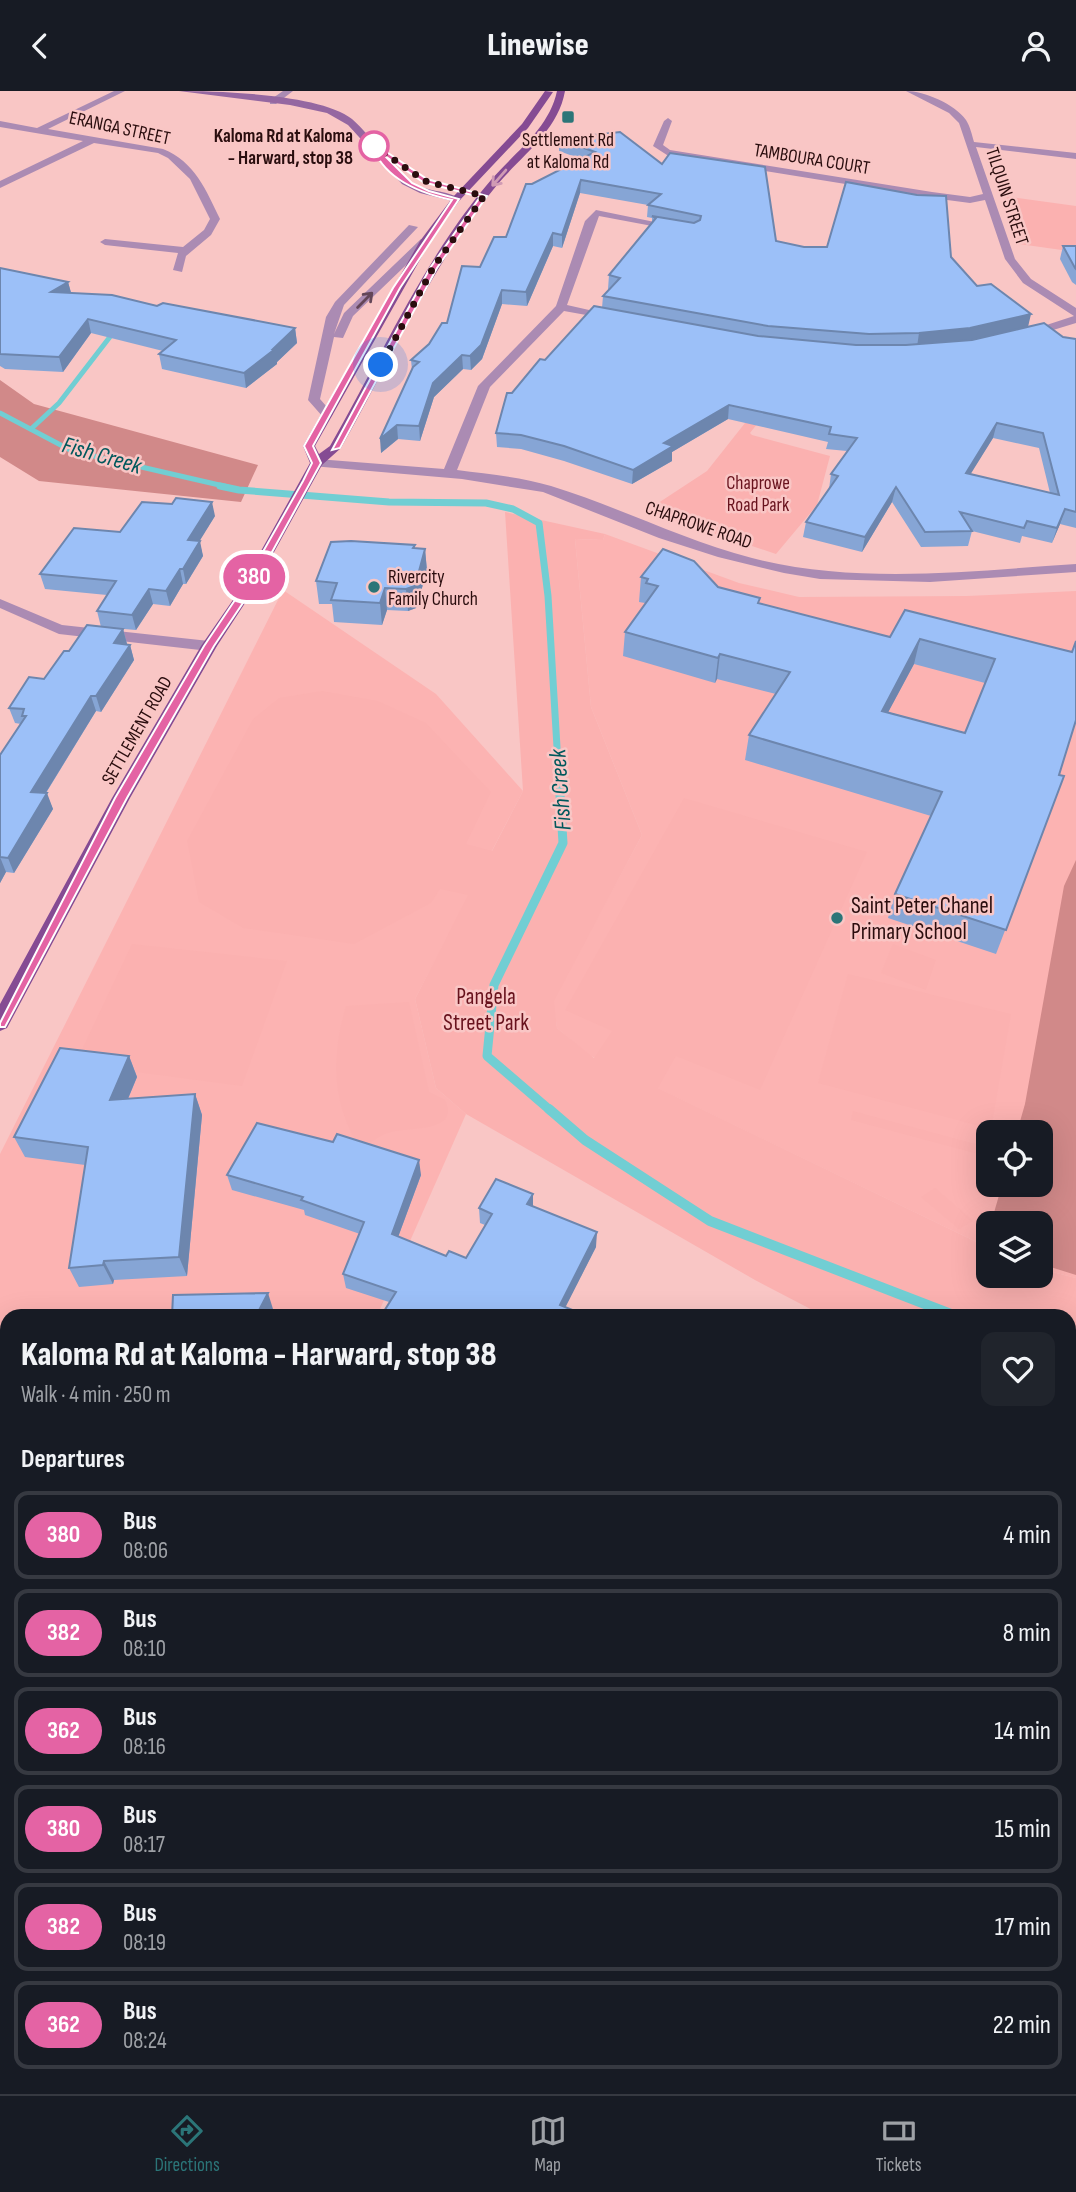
<!DOCTYPE html>
<html lang="en">
<head>
<meta charset="utf-8">
<style>
	body { margin:0; font-family:"Sofia Sans Condensed",sans-serif; background:#20242c; color:#f1f3f6; height:100vh; display:flex; flex-direction:column; font-size:26px; white-space:nowrap }
	* { box-sizing:border-box; margin:0 }
	p { font-size:23px; color:#9ea1a6 }
	.icon { flex:none; width:38px; height:38px; fill:none; stroke:currentColor; stroke-width:2; stroke-linecap:round; stroke-linejoin:round }
	.map { position:relative; flex:1; overflow:hidden }
	.side { position:absolute; left:0px; top:1218px; width:1076px; height:786px; display:flex; flex-direction:column; background:#171b24; border-radius:21px 21px 0 0; box-shadow:0 7px 28px #0002 }
	.side>* { flex:none }
	.badge { padding:0 14px; border-radius:23px; font-size:24px; line-height:46px }
	.controls { position:absolute; left:976px; top:1029px; display:grid; gap:14px }
	.controls a { display:grid; place-items:center; width:77px; height:77px; border-radius:14px; background:#171b24; box-shadow:0 7px 28px #0002; font-size:35px }
	.you { position:absolute; width:35px; height:35px; margin:-18px; border:5px solid #fff; border-radius:50%; background:#1a73e8; box-shadow:0 0 0 10px #1a73e833 }
	.map>.badge { position:absolute; translate:-50% -50%; box-shadow:0 0 0 4px #fff }
	h2 { padding:0 21px; font-size:26px; line-height:63px }
	.round { display:grid; place-items:center; flex:none; width:74px; height:74px; border-radius:14px; background:#20242c }
	.head { display:flex; align-items:center; justify-content:space-between; height:119px; padding:0 21px }
	h1 { font-size:33px; font-weight:800; line-height:52px }
	ul { padding:0; list-style:none }
	li { display:flex; align-items:center; gap:21px; height:88px; margin:0 14px 10px; padding:0 7px; border:4px solid #363941; border-radius:14px }
	li div { flex:1 }
	li b { display:block; font-size:26px }
	li em { font-style:normal }
	li .badge { min-width:77px; font-weight:700; text-align:center }
	header { display:flex; justify-content:space-between; align-items:center; height:91px; padding:0 21px; background:#171b24; font-size:32px; font-weight:800 }
	.dock { display:flex; justify-content:space-around; align-items:center; height:98px; border-top:2px solid #363941; background:#171b24; font-size:19px; color:#9ea1a6 }
	.dock a { display:grid; justify-items:center; gap:4px }
	.dock .current { color:#2b7578 }
	.map>svg:first-child { display:block }
	.built { fill:#fcb3b2; fill-rule:evenodd }
	.green { fill:#fbb1b0 }
	.forest { fill:#d18989 }
	.lines { fill:none; stroke-linecap:round; stroke-linejoin:round }
	.stream-far3 { stroke:#71ced3; stroke-width:5 }
	.stream-far2 { stroke:#71ced3; stroke-width:7 }
	.stream-far1 { stroke:#71ced3; stroke-width:9 }
	.stream { stroke:#71ced3; stroke-width:10 }
	.street { fill:#ab8bb3; fill-rule:evenodd }
	.secondary { fill:#9567a1; fill-rule:evenodd }
	.primary { fill:#854b93; fill-rule:evenodd }
	.wall { fill:#86a5d5; fill-rule:evenodd }
	.shaded-wall { fill:#6d86ae }
	.building { fill:#9cc0f8; stroke:#6d86ae; stroke-width:2; fill-rule:evenodd }
	.oneway { stroke:#d09bb4 }
	.oneway2 { stroke:#644658 }
	.line { fill:#e463a4; stroke:#fff; stroke-width:2 }
	.walk { stroke:#2a0d0e; stroke-width:7; stroke-dasharray:0 12.6 }
	.poi-dot { fill:#2b7578; stroke:#f9c6c5; stroke-width:2.5 }
	.stop-dot { fill:#fff; stroke:#e463a4; stroke-width:3.5 }
	.labels { text-anchor:middle; stroke-width:5; stroke-linejoin:round; paint-order:stroke }
	.far-street-label { font-size:19px; fill:#2a0d0e; stroke:#f9c6c5 }
	.far-stop-label { font-size:19px; font-weight:bold; fill:#2a0d0e; stroke:#f9c6c5; text-anchor:end }
	.far-poi-label { font-size:19px; fill:#2a0d0e; stroke:#f9c6c5 }
	.far-park-label { font-size:19px; fill:#68121d; stroke:#f9c6c5 }
	.poi-label { font-size:23px; fill:#2a0d0e; stroke:#f9c6c5; text-anchor:start }
	.park-label { font-size:23px; fill:#68121d; stroke:#f9c6c5 }
	.water-label { font-size:24px; font-style:italic; fill:#00585c; stroke:#f9c6c5 }
</style>
</head>
<body>
<header><svg class="icon" aria-label="back" viewBox="0 0 24 24"><path d="M15 5l-7 7 7 7"/></svg>Linewise<svg class="icon" aria-label="person" viewBox="0 0 24 24"><circle cx="12" cy="8" r="4"/><path d="M4 21q1-7 8-7t8 7"/></svg></header>
<div class="map">
<svg width="1076" height="2003" viewBox="0 0 1076 2003">
	<rect width="100%" height="100%" fill="#f9c6c5"/>
	<!-- built -->
	<g class="built">
		<path d="M605 443 739 492 799 506 967 505 1076 500V1187L1041 1178V1132H989V1157L589 964 557 937 553 910 642 744 591 616 575 448 603 449ZM989 1041H1041V1094H989Z"/>
		<polygon points="283,499 436,603 523,700 415,908 436,997 466,1023 377,1225 7,1225 7,1997 146,1997 153,2003 0,2003 0,1063"/>
	</g>
	<!-- green -->
	<g class="green">
		<polygon points="1004,105 1076,115 1076,161 1019,153 1009,135"/>
		<polygon points="768,303 779,305 750,342 752,344 830,365 817,414 776,463 646,420 707,380"/>
		<polygon points="505,421 605,443 603,449 575,448 591,616 642,744 554,910 557,937 594,967 612,940 565,919 684,707 867,761 760,999 676,965 658,997 989,1157 989,1185 1041,1185 1041,1178 1076,1187 1076,1332 1069,1329 1069,1225 824,1225 755,1189 466,1023 436,997 415,908 468,804 440,798 431,812 354,853 243,837 199,811 187,750 253,628 279,607 322,600 378,610 426,632 491,701 466,753 492,760 523,700"/>
		<polygon points="132,853 287,870 242,995 75,973"/>
		<polygon points="893,853 936,869 926,899 881,882"/>
		<polygon points="848,883 1011,923 991,1038 818,992"/>
		<path d="M409 911 429 1001 445 1009C461 1042 409 1036 391 1041 377 1044 372 1056 357 1052 331 1009 332 962 346 915Z"/>
		<polygon points="853,1020 979,1054 978,1063 851,1029"/>
		<polygon points="935,1097 973,1130 959,1138 921,1106"/>
	</g>
	<!-- forest -->
	<g class="forest">
		<polygon points="0,289 34,313 258,374 241,411 39,390 0,366"/>
		<polygon points="1076,769 1076,1184 1041,1173 1041,1132 991,1132 1002,1094 1041,1094 1041,1041 1017,1041 1025,1013 1064,795"/>
	</g>
	<g class="lines">
		<!-- stream-far3 -->
		<g class="stream-far3">
			<polyline points="0,322 72,360 228,396"/>
			<polyline points="31,338 59,312 116,238"/>
		</g>
		<!-- stream-far2 -->
		<polyline class="stream-far2" points="220,395 239,399 389,411 486,412 513,418 539,432 548,505 558,673"/>
		<!-- stream-far1 -->
		<polyline class="stream-far1" points="551,1020 487,965 494,894 563,752 558,671"/>
		<!-- stream -->
		<g class="stream">
			<polyline points="549,1018 585,1049 710,1130 956,1225"/>
			<polyline points="1069,1264 1076,1267"/>
		</g>
		<!-- street -->
		<g class="street">
			<path d="M114 0H125L48 38 163 58C195 71 206 99 220 128L211 144 186 165 182 181 173 179 178 162 105 154 100 151 105 148 183 156 204 139 210 128 190 88 168 67 158 62 94 52 0 97V90L83 50 0 36V30L37 37Z"/>
			<polygon points="283,0 293,0 276,13 270,13 270,9"/>
			<path d="M906 0C924 0 955 13 966 29 970 35 972 44 974 51L1076 62V68L976 56 1015 168 1031 188 1076 217V232L1027 247H1019V243L1074 225 1023 192 1005 168 985 109 970 112 932 107 667 64 653 55 664 30 668 27 672 30 663 54 670 59 932 101 970 106 983 103 959 32 949 22Z"/>
			<path d="M596 119 684 137 679 140 599 125 567 214 620 226 614 229 564 220 490 296 457 379C488 383 521 386 551 395 619 416 683 449 752 467 858 494 969 480 1076 473V481L930 491 820 488 784 482 718 466 659 447 543 401 462 388 312 375V369L317 368 444 378 478 295 556 215 585 130Z"/>
			<polygon points="409,134 418,136 344,214 334,243 344,222 421,148 429,148 429,152 353,225 343,247 334,246 320,308 333,323 331,326 323,326 308,309 326,226 335,211"/>
			<polygon points="0,508 62,534 209,550 217,555 209,560 59,543 0,517"/>
			<polygon points="177,1997 215,1997 218,2003 180,2003"/>
			<polygon points="924,1997 958,1997 957,2003 923,2003"/>
		</g>
		<!-- secondary -->
		<path class="secondary" d="M179 0C219 0 321 3 352 28 374 47 387 75 411 91 426 101 447 99 461 108L456 111 420 102 402 93 348 34 327 22 290 14Z"/>
		<!-- primary -->
		<path class="primary" d="M545 0 553 1 528 37 459 110 430 151 315 355 319 363 330 355C381 266 424 167 491 89 515 61 549 38 557 0H565C558 40 522 64 497 94 432 172 391 269 341 357L322 374 251 503 217 555 130 707 7 937 0 940V913L112 707 201 555 237 503 310 372 303 355 420 150 453 106 522 33Z"/>
	</g>
	<!-- wall -->
	<g class="wall">
		<path d="M559 48 662 73 776 150 804 156 951 166 977 195 1028 236 1063 246 1076 248V437L1060 433 1052 452 1022 445 1020 452 972 440 968 455 921 456 892 411 862 461 803 446 806 431 829 398 831 383 847 360 826 358 828 351 728 328 672 361V370L632 393 564 370 521 358 497 356 496 342 512 302 545 269 602 217 603 205 609 198H608L609 184 652 132V127L647 126 648 114 580 102 562 157 553 155 527 215 502 213 482 268 471 279 463 278 434 306 420 350 398 348 381 362 412 279 411 269 429 253 447 232 480 176 506 146 532 93 581 68 559 60ZM993 347 1039 357 1050 402 970 383Z"/>
		<polygon points="1063,155 1076,155 1076,194 1072,191 1060,168"/>
		<polygon points="0,177 68,191 71,202 295,237 297,252 277,271 277,273 246,297 162,278 159,263 163,260 91,242 63,281 5,278 0,275"/>
		<polygon points="215,425 199,450 203,465 186,493 183,493 170,515 153,513 136,539 101,536 97,520 107,504 45,498 40,483 120,441"/>
		<polygon points="415,454 415,458 425,458 427,480 416,517 408,520 387,519 382,534 334,531 332,513 319,513 316,490"/>
		<path d="M641 486 718 496 759 512 890 546 905 519 1072 561 1059 684 1064 685 996 863 888 827 895 803 931 725 745 669 749 644 776 603 717 588 715 592 623 565 625 541 645 514V512L639 511ZM914 573 985 592 965 642 888 621Z"/>
		<polygon points="123,538 127,553 130,554 134,569 101,621 96,620 46,702 53,718 14,782 6,781 0,792 0,664 21,633 15,632 9,617 44,588 69,560"/>
		<polygon points="129,965 137,986 128,1008 195,1003 202,1024 187,1185 114,1189 113,1193 79,1196 69,1177 85,1074 25,1066 14,1046"/>
		<polygon points="227,1084 421,1084 398,1146 446,1165 466,1167 485,1134 480,1132 479,1117 533,1103 533,1116 596,1156 565,1216 389,1211 346,1197 343,1183 360,1143 305,1124 304,1119 232,1099"/>
		<polygon points="0,1247 7,1247 7,1352 0,1353"/>
		<polygon points="719,1997 830,1997 828,2003 729,2003"/>
	</g>
	<!-- shaded-wall -->
	<g class="shaded-wall">
		<polygon points="581,89 580,102 562,157 562,144"/>
		<polygon points="553,142 553,155 527,215 526,201"/>
		<polygon points="68,191 72,205 51,201"/>
		<polygon points="502,199 502,213 482,268 471,279 470,265"/>
		<polygon points="1031,223 1028,236 967,250 917,256 919,242"/>
		<polygon points="88,228 91,242 63,281 59,266"/>
		<polygon points="295,237 297,252 277,271 277,273 246,297 244,282"/>
		<polygon points="462,264 463,278 434,306 420,350 419,335 433,292"/>
		<polygon points="729,314 728,328 672,361 672,370 632,393 633,379 664,352"/>
		<polygon points="997,332 993,347 962,397 966,382"/>
		<polygon points="397,334 398,348 381,362 380,348"/>
		<polygon points="896,396 892,411 862,461 865,446"/>
		<polygon points="212,411 215,425 191,464 188,449"/>
		<polygon points="1065,418 1060,433 1052,452 1057,437"/>
		<polygon points="200,450 203,465 186,493 183,478"/>
		<polygon points="425,458 427,480 416,517 408,520 406,498"/>
		<polygon points="180,478 183,493 170,515 166,500"/>
		<polygon points="385,497 387,519 382,534 380,512"/>
		<polygon points="149,498 153,513 136,539 132,524"/>
		<polygon points="123,538 127,553 114,552"/>
		<polygon points="920,548 914,573 876,644 882,620"/>
		<polygon points="130,554 134,569 101,621 96,605"/>
		<polygon points="720,563 717,588 715,592 718,567"/>
		<polygon points="91,605 96,620 37,716 31,701"/>
		<polygon points="47,702 53,718 14,782 8,767"/>
		<polygon points="0,766 6,781 0,792"/>
		<polygon points="129,965 137,986 119,1029 110,1009"/>
		<polygon points="195,1003 202,1024 187,1185 179,1166"/>
		<polygon points="419,1069 421,1084 394,1157 392,1143"/>
		<polygon points="533,1103 533,1117 527,1113"/>
		<polygon points="597,1141 596,1156 561,1225 560,1214"/>
		<polygon points="104,1170 114,1189 113,1193 103,1174"/>
		<polygon points="268,1202 273,1218 270,1225 256,1225"/>
		<polygon points="7,1756 7,1769 0,1772 0,1758"/>
		<polygon points="6,1900 7,1900 7,1932 0,1947 0,1912"/>
	</g>
	<!-- building -->
	<g class="building">
		<polygon points="620,41 662,73 670,62 765,76 776,150 804,156 827,156 846,91 917,104 946,105 951,166 977,195 991,193 1031,223 970,237 919,242 869,243 768,235 603,205 620,187 609,184 656,127 652,125 694,132 700,129 701,125 648,114 661,103 581,89 562,144 553,142 526,201 502,199 481,254 470,265 462,264 433,292 419,335 397,334 380,348 413,276 419,271 411,269 429,253 442,232 447,232 462,175 480,176 494,146 506,146 526,93 532,93 595,61 559,48"/>
		<polygon points="1063,155 1076,155 1076,178 1075,177"/>
		<polygon points="0,177 68,191 51,201 112,204 157,215 163,212 295,237 273,258 275,258 244,282 159,263 176,249 88,228 59,266 0,263"/>
		<path d="M594 215 758 245 856 254H906L972 249 1044 232 1063 246 1076 248V421L1065 418 1057 437 1027 430 1024 437 960 421 972 440 925 441 896 396 865 446 806 431 838 385 831 383 857 347 829 343 831 336 729 314 664 352 673 355 633 379 564 355 521 344 496 342 507 302H512L540 268 545 269ZM997 332 1043 342 1059 404 966 382Z"/>
		<polygon points="176,407 212,411 188,449 200,450 183,478 180,478 166,500 149,498 132,524 97,520 116,490 40,483 74,437 120,441 142,411 172,413"/>
		<polygon points="351,450 415,454 413,457 425,458 415,495 406,498 385,497 380,512 331,509 337,492 316,490 331,451"/>
		<path d="M663 458 694 470 718 496 760 507 758 512 890 546 905 519 1072 561 1076 550V629L1059 684 1064 685 1006 839 895 803 942 701 749 644 790 581 720 563 718 567 625 541 658 495 646 492 648 488 641 486ZM920 548 995 568 965 642 882 620Z"/>
		<polygon points="87,534 123,538 114,552 130,554 96,605 91,605 31,701 47,702 8,767 0,766 0,664 26,625 22,625 24,618 9,617 29,586 44,588 64,560 69,560"/>
		<polygon points="60,957 129,965 110,1009 195,1003 179,1166 104,1170 103,1174 69,1177 88,1056 14,1046"/>
		<polygon points="257,1032 333,1051 337,1043 419,1069 392,1143 446,1165 449,1160 466,1167 492,1123 479,1117 496,1088 533,1103 527,1113 597,1141 560,1214 587,1225 381,1225 396,1201 343,1183 364,1131 301,1109 303,1106 227,1084"/>
		<polygon points="268,1202 256,1225 172,1225 173,1204"/>
		<rect x="0" y="1247" width="7" height="90"/>
		<polygon points="7,1636 7,1756 0,1758 0,1639"/>
		<polygon points="0,1776 7,1779 7,1901 6,1900 0,1912"/>
		<polygon points="389,1997 449,1997 447,2003 398,2003"/>
		<polygon points="512,1997 624,1997 621,2003 509,2003"/>
		<polygon points="724,1997 830,1997 828,2003 734,2003"/>
	</g>
	<!-- one-way arrows -->
	<defs><path id="oneway-shaft" d="M-6 0H5M1.5-3L5.5 0L1.5 3" fill="none" stroke-width="1.6" stroke-linecap="round" stroke-linejoin="round" transform="scale(1.75)"/></defs>
	<use class="oneway" href="#oneway-shaft" transform="translate(499 87) rotate(131)"/>
	<use class="oneway2" href="#oneway-shaft" transform="translate(365 209) rotate(-45)"/>
	<!-- line -->
	<path class="line" d="M372 54H376L427 88 487 105 437 177 340 357 332 359 430 177 480 106 423 91 385 65 412 92 429 100 459 108 400 197 313 355 321 372 249 503 214 555 127 707 5 936H0V932L115 707 204 555 239 503 303 390 312 372 304 355 393 197 452 109C419 102 383 87 372 54Z"/>
	<g class="lines">
		<!-- walk -->
		<polyline class="walk" points="374,55 425,90 484,105 433,177 381,274"/>
	</g>
	<!-- markers -->
	<g class="poi-dot">
		<rect x="561" y="19" width="14" height="14" rx="3.5"/>
		<circle cx="374" cy="496" r="7"/>
		<circle cx="837" cy="827" r="7"/>
	</g>
	<circle class="stop-dot" cx="374" cy="55" r="14"/>
	<g class="labels">
		<!-- far-street labels -->
		<g class="far-street-label">
			<text transform="translate(120 36) rotate(12)" y="7">ERANGA STREET</text>
			<text transform="translate(812 67) rotate(9)" y="7">TAMBOURA COURT</text>
			<text transform="translate(1008 105) rotate(72)" y="7">TILQUIN STREET</text>
			<text transform="translate(699 433) rotate(19)" y="7">CHAPROWE ROAD</text>
			<text transform="translate(136 639) rotate(-60)" y="7">SETTLEMENT ROAD</text>
		</g>
		<!-- far-stop labels -->
		<g class="far-stop-label">
			<text x="353" y="51">Kaloma Rd at Kaloma<tspan x="353" dy="22">- Harward, stop 38</tspan></text>
		</g>
		<!-- far-poi labels -->
		<g class="far-poi-label">
			<text x="568" y="55">Settlement Rd<tspan x="568" dy="22">at Kaloma Rd</tspan></text>
			<text x="388" y="492" text-anchor="start">Rivercity<tspan x="388" dy="22">Family Church</tspan></text>
		</g>
		<!-- far-park labels -->
		<g class="far-park-label">
			<text x="758" y="398">Chaprowe<tspan x="758" dy="22">Road Park</tspan></text>
		</g>
		<!-- poi labels -->
		<g class="poi-label">
			<text x="851" y="822">Saint Peter Chanel<tspan x="851" dy="26">Primary School</tspan></text>
		</g>
		<!-- park labels -->
		<g class="park-label">
			<text x="486" y="913">Pangela<tspan x="486" dy="26">Street Park</tspan></text>
		</g>
		<!-- water labels -->
		<g class="water-label">
			<text transform="translate(102 364) rotate(16)" y="8">Fish Creek</text>
			<text transform="translate(560 699) rotate(-94)" y="8">Fish Creek</text>
		</g>
	</g>
</svg>
<div class="controls">
<a><svg class="icon" aria-label="locate" viewBox="0 0 24 24"><circle cx="12" cy="12" r="6"/><path d="M12 2v4M12 18v4M2 12h4M18 12h4"/></svg></a>
<a><svg class="icon" aria-label="layers" viewBox="0 0 24 24"><path d="M12 4l9 5-9 5-9-5zM3 14l9 5 9-5"/></svg></a>
</div>
<div class="you" style="left:381px;top:274px"></div>
<b class="badge" style="left:254px;top:486px;background:#e463a4;color:#fff">380</b>
<section class="side">
<div class="head"><div><h1>Kaloma Rd at Kaloma - Harward, stop 38</h1><p>Walk · 4 min · 250 m</p></div><a class="round"><svg class="icon" aria-label="heart" viewBox="0 0 24 24"><path d="M12 20l-8-8c-3-5 5-10 8-4 3-6 11-1 8 4z"/></svg></a></div>
<h2>Departures</h2>
<ul>
<li><span class="badge" style="background:#e463a4;color:#fff">380</span><div><b>Bus</b><p>08:06</p></div><em>4 min</em></li>
<li><span class="badge" style="background:#e463a4;color:#fff">382</span><div><b>Bus</b><p>08:10</p></div><em>8 min</em></li>
<li><span class="badge" style="background:#e463a4;color:#fff">362</span><div><b>Bus</b><p>08:16</p></div><em>14 min</em></li>
<li><span class="badge" style="background:#e463a4;color:#fff">380</span><div><b>Bus</b><p>08:17</p></div><em>15 min</em></li>
<li><span class="badge" style="background:#e463a4;color:#fff">382</span><div><b>Bus</b><p>08:19</p></div><em>17 min</em></li>
<li><span class="badge" style="background:#e463a4;color:#fff">362</span><div><b>Bus</b><p>08:24</p></div><em>22 min</em></li>
</ul>
</section>
</div>
<nav class="dock">
<a class="current"><svg class="icon" aria-label="directions" viewBox="0 0 24 24"><path d="M12 3l9 9-9 9-9-9zM9 14v-3h6M13 9l2 2-2 2"/></svg>Directions</a>
<a><svg class="icon" aria-label="map" viewBox="0 0 24 24"><path d="M3 6l6-2 6 2 6-2v14l-6 2-6-2-6 2zM9 4v14M15 6v14"/></svg>Map</a>
<a><svg class="icon" aria-label="tickets" viewBox="0 0 24 24"><path d="M3 7h18v10H3zM15 7v10"/></svg>Tickets</a>
</nav>
</body>
</html>
